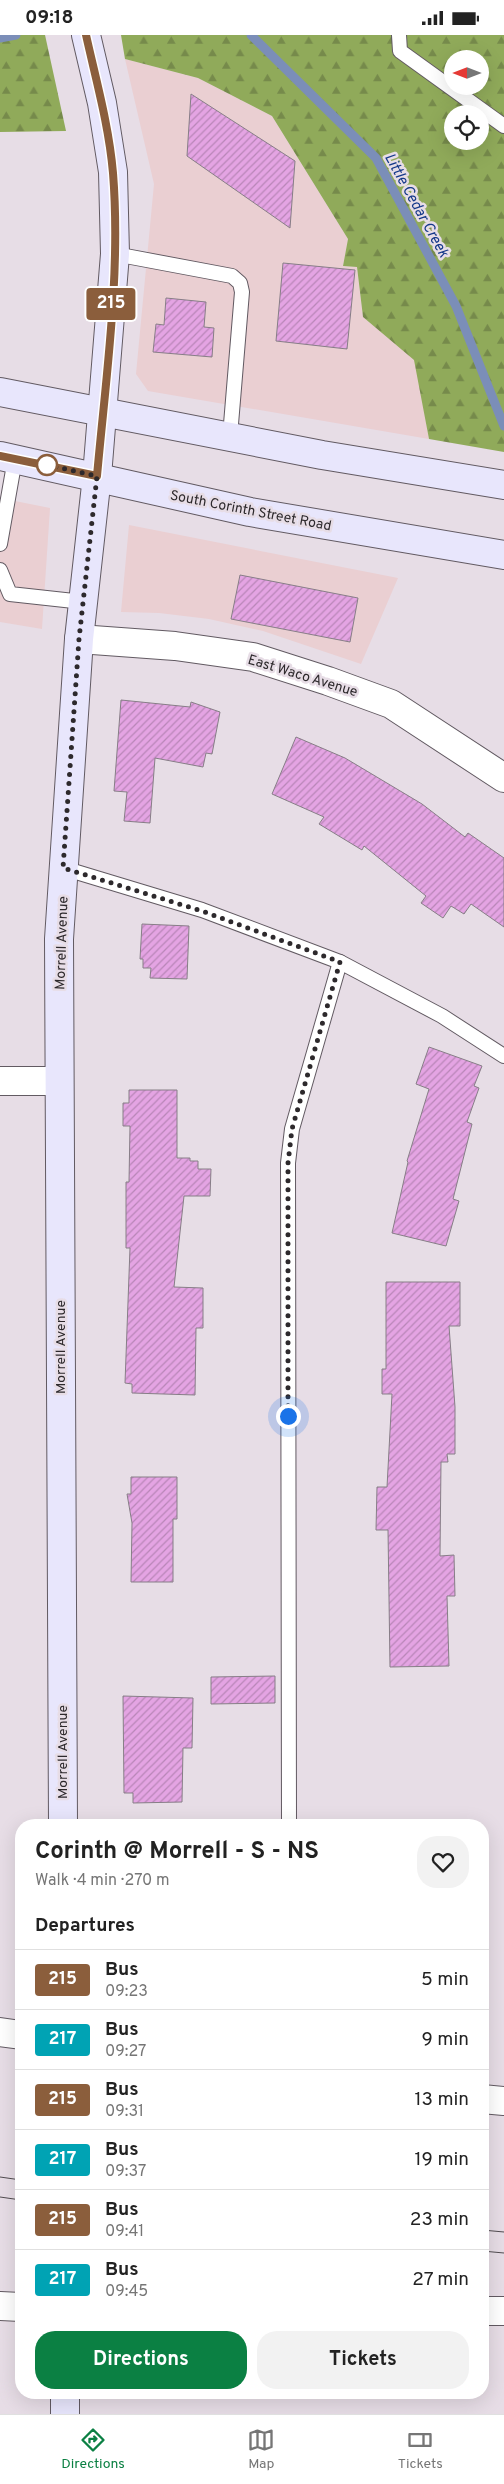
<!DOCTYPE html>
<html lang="en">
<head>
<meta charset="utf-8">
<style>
	body { margin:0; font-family:Overpass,sans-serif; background:#f2f2f2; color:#222; height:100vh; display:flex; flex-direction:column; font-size:19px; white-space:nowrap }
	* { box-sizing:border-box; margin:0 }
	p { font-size:16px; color:#767676 }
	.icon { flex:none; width:28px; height:28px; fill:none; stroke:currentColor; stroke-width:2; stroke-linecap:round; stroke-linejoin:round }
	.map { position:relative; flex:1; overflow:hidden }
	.sheet { position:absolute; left:15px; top:1784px; width:474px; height:580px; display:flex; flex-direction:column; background:#fff; border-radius:20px; box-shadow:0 5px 20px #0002 }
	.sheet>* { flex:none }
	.badge { padding:0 10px; border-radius:4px; font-size:18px; line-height:32px }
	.needle { width:32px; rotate:270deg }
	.fabs { position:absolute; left:444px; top:15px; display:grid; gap:10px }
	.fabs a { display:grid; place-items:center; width:45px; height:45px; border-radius:50%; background:#fff; box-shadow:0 5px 20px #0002; font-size:25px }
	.you { position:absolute; width:25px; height:25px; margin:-12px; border:4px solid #fff; border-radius:50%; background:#1a73e8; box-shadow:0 0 0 8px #1a73e833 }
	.map>.badge { position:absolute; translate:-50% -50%; box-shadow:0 0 0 2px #fff }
	h2 { padding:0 20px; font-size:19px; line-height:45px }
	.round { display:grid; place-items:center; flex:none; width:52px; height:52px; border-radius:20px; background:#f2f2f2 }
	.headline { display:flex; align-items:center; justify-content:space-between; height:85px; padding:0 20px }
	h1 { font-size:24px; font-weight:700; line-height:38px }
	.button { display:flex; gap:10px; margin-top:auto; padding:10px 20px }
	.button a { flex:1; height:58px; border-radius:20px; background:#0b8043; color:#fff; font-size:20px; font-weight:700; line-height:58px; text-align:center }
	.button a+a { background:#f2f2f2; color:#222 }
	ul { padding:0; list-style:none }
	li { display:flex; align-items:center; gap:15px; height:60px; padding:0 20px; border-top:1px solid #e0e0e0 }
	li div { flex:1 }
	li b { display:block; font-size:19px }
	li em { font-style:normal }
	li .badge { min-width:55px; font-weight:700; text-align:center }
	.status { display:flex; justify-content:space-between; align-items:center; height:35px; padding:0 25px; background:#fff; direction:ltr }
	.status svg { height:14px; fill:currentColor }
	.tabs { display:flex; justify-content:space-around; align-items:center; height:70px; border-top:1px solid #e0e0e0; background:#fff; font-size:14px; color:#767676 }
	.tabs a { display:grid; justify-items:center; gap:2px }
	.tabs .current { color:#0b8043 }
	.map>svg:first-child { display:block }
	.commercial { fill:#eacfd2 }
	.forest { fill:url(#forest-firs); fill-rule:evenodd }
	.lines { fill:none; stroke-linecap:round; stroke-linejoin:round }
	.stream { stroke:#7b8eb8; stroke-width:9 }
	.building { fill:url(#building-hatch); stroke:#877e87 }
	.lane-casing { stroke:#625a62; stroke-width:16 }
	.street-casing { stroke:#625a62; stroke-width:30 }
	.secondary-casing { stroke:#625a62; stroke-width:30 }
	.lane { stroke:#fff; stroke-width:14 }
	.street { stroke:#fff; stroke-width:28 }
	.secondary { stroke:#e8e6fc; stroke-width:28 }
	.tram { stroke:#524d51; stroke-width:1 }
	.line-casing { stroke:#fff; stroke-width:11 }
	.line { stroke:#8b5e3c; stroke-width:8 }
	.walk { stroke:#2d292c; stroke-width:5; stroke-dasharray:0 9 }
	.stop-dot { fill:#fff; stroke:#8b5e3c; stroke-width:2.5 }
	.labels { text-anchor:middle; stroke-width:5; stroke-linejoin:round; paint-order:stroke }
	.street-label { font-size:14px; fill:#2d292c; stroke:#e7dde6 }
	.water-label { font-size:15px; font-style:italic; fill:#15398a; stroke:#e7dde6 }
</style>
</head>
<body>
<div class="status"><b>09:18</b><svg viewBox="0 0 49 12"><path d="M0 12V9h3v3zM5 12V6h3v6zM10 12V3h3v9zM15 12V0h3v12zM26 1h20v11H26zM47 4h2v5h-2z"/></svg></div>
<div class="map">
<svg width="504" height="2379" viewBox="0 0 504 2379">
	<defs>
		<pattern id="forest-firs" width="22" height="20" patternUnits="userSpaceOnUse" patternTransform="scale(1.25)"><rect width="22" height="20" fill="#90aa5a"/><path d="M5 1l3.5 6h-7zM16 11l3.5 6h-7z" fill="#768a4b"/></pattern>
		<pattern id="building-hatch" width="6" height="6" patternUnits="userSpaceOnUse" patternTransform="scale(1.25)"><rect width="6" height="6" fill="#e4a4e3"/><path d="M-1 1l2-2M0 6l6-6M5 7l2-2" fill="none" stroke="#b986b8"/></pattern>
	</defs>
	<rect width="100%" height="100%" fill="#e7dde6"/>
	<!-- commercial -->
	<g class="commercial">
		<polygon points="125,24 198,43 272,81 348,204 343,231 357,232 363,282 415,325 429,404 148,356 136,339 154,149"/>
		<polygon points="0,463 50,473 42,594 0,587"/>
		<polygon points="129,490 398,543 361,629 263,596 209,584 159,578 121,577"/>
	</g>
	<!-- forest -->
	<g class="forest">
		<polygon points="0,0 45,0 66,96 0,97"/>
		<path d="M121 0H504V417L429 404 414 325 363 282 357 232 343 231 348 204 272 81 198 43 125 24ZM452 24H480V51H452ZM452 79H480V106H452Z"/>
	</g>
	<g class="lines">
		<!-- stream -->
		<g class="stream">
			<polyline points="251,0 376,123 456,271 504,391"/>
			<polyline points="0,3 16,0"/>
		</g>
	</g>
	<!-- building -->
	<g class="building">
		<polygon points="191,59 295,126 290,193 187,121"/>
		<polygon points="283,228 355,235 347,314 276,306"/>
		<polygon points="166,263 206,267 204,292 214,293 212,322 153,317 156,289 164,290"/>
		<polygon points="240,540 358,563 350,607 231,584"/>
		<polygon points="121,665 190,672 191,667 220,677 212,719 206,718 203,732 155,723 150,788 124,786 127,757 114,756"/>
		<polygon points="296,702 345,723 422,769 465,802 468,798 504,823 504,892 471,869 464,879 451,871 443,883 421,868 426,861 364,811 362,815 319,789 324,782 272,759"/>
		<polygon points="142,889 189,891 187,944 150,943 151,933 143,933 143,924 140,924"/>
		<polygon points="429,1012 482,1031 474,1051 479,1053 467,1087 472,1089 453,1164 459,1166 446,1211 392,1198 408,1127 407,1126 429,1054 416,1049"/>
		<polygon points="129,1055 177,1055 177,1123 190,1123 190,1126 198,1126 198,1134 211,1134 210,1161 184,1161 174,1252 203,1253 203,1293 196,1293 195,1360 132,1358 132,1349 125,1348 130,1213 126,1213 126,1147 129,1147 130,1091 123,1091 123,1068 129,1068"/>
		<polygon points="386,1247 460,1247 460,1291 449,1291 455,1372 455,1419 447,1419 448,1427 441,1427 440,1521 454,1520 455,1561 447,1561 449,1631 390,1632 388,1495 376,1495 377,1452 387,1452 392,1359 382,1359 382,1334 386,1334"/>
		<polygon points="131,1442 177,1442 177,1484 173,1484 173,1547 131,1547 132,1488 127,1459 131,1459"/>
		<polygon points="275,1641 275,1668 211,1669 211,1642"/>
		<polygon points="123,1661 193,1663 192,1713 183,1713 182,1767 133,1768 133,1758 124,1758"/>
	</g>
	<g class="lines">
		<defs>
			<g id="lane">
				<polyline points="399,0 400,16 504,91"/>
				<polyline points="115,219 232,241 240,248 242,257 230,401"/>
				<polyline points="0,509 15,424"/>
				<polyline points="0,535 10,559 83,567"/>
				<polyline points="63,833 202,875 340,927 442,981 504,1021"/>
				<polyline points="289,1790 288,1128 292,1094 340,927"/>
			</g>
			<g id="street">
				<polyline points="79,604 175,611 253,622 328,646 391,669 504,743"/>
				<polyline points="0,1046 59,1046"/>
				<polyline points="0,1997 21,2000"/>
				<polyline points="482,2064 504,2066"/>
				<polyline points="0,2271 21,2272"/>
				<polyline points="482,2276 504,2276"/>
			</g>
			<g id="secondary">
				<polyline points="0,357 322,420 504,450"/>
				<polyline points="0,421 250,477 504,520"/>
				<polyline points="63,1790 59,904 79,604 97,441 115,219 113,137 102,68 86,0"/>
				<polyline points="65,2358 65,2379"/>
			</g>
		</defs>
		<!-- lane casing -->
		<use href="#lane" class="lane-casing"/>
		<!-- street casing -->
		<use href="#street" class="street-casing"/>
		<!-- secondary casing -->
		<use href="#secondary" class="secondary-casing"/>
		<!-- lane -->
		<use href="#lane" class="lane"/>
		<!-- street -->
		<use href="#street" class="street"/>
		<!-- secondary -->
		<use href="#secondary" class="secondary"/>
		<!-- tram -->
		<g class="tram">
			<polyline points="0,2142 21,2145"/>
			<polyline points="0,2162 21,2165"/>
			<polyline points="482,2195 504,2197"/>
			<polyline points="482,2216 504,2218"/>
		</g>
	</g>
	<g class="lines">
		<defs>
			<path id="line" d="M0 421 97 441C106 341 121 238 113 138 109 91 96 45 86 0"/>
		</defs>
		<!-- line casing -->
		<use href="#line" class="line-casing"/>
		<!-- line -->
		<use href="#line" class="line"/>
		<!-- walk -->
		<polyline class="walk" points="47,430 97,441 79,604 63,833 202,876 340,927 292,1094 288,1128 288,1381"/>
	</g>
	<!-- markers -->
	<circle class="stop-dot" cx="47" cy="430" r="10"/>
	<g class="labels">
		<!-- street labels -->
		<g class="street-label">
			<text transform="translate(251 475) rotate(11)" y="5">South Corinth Street Road</text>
			<text transform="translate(303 640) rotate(17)" y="5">East Waco Avenue</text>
			<text transform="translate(61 908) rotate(-88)" y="5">Morrell Avenue</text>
			<text transform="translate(60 1312) rotate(-90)" y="5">Morrell Avenue</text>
			<text transform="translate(62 1717) rotate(-90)" y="5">Morrell Avenue</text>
		</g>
		<!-- water labels -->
		<g class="water-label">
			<text transform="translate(417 170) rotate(61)" y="5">Little Cedar Creek</text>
		</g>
	</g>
</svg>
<div class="fabs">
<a><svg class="needle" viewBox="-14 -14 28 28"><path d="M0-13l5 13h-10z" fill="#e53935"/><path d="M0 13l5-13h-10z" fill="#767676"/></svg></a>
<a><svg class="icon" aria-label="locate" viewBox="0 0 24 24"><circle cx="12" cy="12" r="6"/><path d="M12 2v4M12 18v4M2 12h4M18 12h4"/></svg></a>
</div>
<div class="you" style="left:288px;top:1381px"></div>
<b class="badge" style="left:111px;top:269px;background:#8b5e3c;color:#fff">215</b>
<section class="sheet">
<div class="headline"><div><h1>Corinth @ Morrell - S - NS</h1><p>Walk · 4 min · 270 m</p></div><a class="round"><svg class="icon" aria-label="heart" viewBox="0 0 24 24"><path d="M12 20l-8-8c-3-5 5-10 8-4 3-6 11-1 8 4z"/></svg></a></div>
<h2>Departures</h2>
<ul>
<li><span class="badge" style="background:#8b5e3c;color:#fff">215</span><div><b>Bus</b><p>09:23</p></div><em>5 min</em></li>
<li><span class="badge" style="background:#00a3b4;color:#fff">217</span><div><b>Bus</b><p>09:27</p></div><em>9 min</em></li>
<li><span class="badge" style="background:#8b5e3c;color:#fff">215</span><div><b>Bus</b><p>09:31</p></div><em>13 min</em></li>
<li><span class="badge" style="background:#00a3b4;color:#fff">217</span><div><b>Bus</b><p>09:37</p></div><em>19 min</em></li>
<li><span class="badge" style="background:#8b5e3c;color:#fff">215</span><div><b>Bus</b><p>09:41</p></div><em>23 min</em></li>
<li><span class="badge" style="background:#00a3b4;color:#fff">217</span><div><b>Bus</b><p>09:45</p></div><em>27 min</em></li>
</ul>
<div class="button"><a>Directions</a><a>Tickets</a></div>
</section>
</div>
<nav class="tabs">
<a class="current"><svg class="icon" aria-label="directions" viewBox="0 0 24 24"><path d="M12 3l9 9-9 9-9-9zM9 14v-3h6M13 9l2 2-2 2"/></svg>Directions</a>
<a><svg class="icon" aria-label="map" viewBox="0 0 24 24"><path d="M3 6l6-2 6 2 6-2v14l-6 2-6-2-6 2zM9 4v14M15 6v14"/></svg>Map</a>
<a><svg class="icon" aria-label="tickets" viewBox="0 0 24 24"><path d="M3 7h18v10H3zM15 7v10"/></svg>Tickets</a>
</nav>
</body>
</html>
